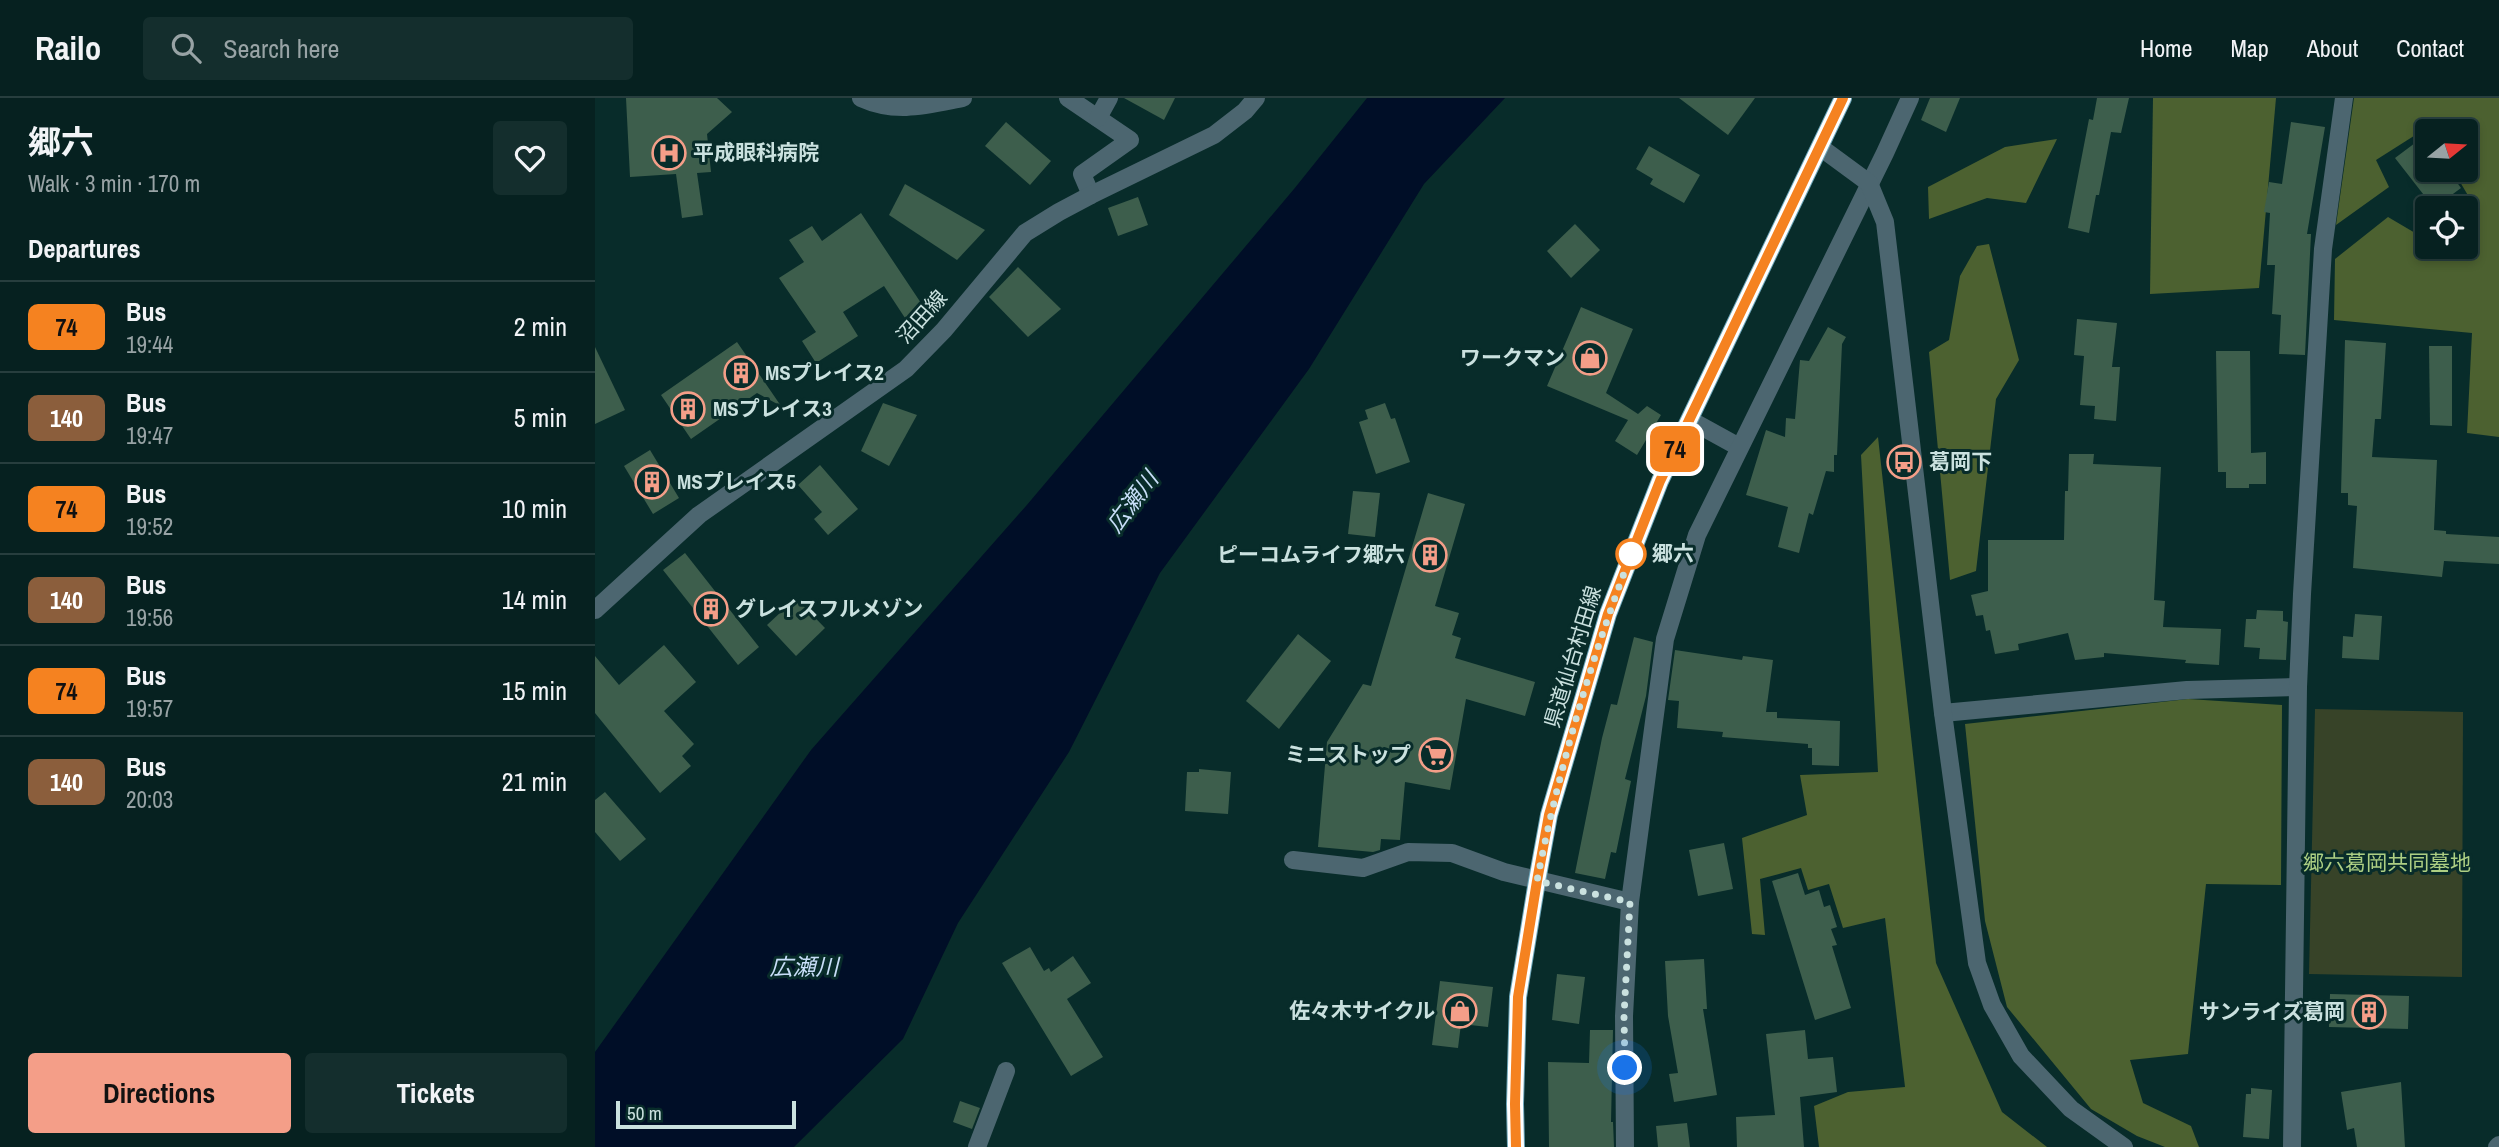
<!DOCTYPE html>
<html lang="en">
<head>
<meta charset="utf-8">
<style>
	body { margin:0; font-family:"Archivo Narrow","Noto Sans JP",sans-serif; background:#142e2d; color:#f1f3f6; height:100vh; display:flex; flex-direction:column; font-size:26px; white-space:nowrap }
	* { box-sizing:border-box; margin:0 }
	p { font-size:23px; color:#98a3a5 }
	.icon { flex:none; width:38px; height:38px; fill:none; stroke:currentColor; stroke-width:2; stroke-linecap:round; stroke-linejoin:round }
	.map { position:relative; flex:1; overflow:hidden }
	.details { display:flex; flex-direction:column; background:#062120; width:595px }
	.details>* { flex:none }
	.badge { padding:0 14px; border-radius:10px; font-size:24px; line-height:46px }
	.needle { width:46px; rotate:72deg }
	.buttons { position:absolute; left:1820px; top:21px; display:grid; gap:14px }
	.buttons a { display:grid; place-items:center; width:63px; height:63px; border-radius:7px; background:#062120; box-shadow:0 4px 10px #0003,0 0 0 2px #273e3e; font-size:35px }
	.scale { position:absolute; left:21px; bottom:18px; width:180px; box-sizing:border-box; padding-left:7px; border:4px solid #cae1df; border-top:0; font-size:19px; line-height:24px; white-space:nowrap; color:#cae1df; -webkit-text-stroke:5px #082c2a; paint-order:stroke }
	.you { position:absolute; width:35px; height:35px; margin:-18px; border:5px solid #fff; border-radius:50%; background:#1a73e8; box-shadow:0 0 0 10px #1a73e833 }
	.map>.badge { position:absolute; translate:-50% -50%; box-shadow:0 0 0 4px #fff }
	h2 { padding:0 28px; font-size:26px; line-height:63px }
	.round { display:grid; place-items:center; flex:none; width:74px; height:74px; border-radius:7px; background:#142e2d }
	.headline { display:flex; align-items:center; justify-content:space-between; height:119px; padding:0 28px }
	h1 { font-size:33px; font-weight:700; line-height:52px }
	.button { display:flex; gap:14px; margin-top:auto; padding:14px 28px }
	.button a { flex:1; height:80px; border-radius:7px; background:#f49e88; color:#111; font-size:28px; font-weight:700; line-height:80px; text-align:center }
	.button a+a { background:#142e2d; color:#f1f3f6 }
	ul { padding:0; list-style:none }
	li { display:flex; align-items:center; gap:21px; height:91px; padding:0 28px; border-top:2px solid #273e3e }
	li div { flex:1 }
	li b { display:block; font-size:26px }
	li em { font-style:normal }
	li .badge { min-width:77px; font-weight:700; text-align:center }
	header { display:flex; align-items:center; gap:42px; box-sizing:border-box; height:98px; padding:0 35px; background:#062120; border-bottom:2px solid #273e3e }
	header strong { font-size:33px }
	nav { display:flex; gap:38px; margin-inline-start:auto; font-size:24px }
	.search { width:490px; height:63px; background:#142e2d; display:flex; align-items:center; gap:18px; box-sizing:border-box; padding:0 24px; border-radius:7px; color:#98a3a5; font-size:26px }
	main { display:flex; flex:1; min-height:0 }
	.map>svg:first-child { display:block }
	.green { fill:#374328 }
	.forest { fill:#4c6130 }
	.water { fill:#000e27 }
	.building { fill:#3d5e4c }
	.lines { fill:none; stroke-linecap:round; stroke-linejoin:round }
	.minor { stroke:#4c6670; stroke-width:18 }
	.tertiary { stroke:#4c6670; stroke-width:18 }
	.primary { stroke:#6ea7ba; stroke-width:18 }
	.line-casing { stroke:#fff; stroke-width:16 }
	.line { stroke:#f58220; stroke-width:10 }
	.walk { stroke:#cae1df; stroke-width:7; stroke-dasharray:0 12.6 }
	.stop-dot { fill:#fff; stroke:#f58220; stroke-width:3.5 }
	.labels { text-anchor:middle; stroke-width:6; stroke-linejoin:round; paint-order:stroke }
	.poi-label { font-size:21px; font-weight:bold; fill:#cae1df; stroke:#082c2a; text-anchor:start }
	.street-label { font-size:21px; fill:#cae1df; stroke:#082c2a }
	.stop-label { font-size:21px; font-weight:bold; fill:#cae1df; stroke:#082c2a; text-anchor:start }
	.park-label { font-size:21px; fill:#adcf83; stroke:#082c2a }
	.water-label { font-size:23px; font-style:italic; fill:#c8def8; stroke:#082c2a }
</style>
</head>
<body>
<header>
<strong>Railo</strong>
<div class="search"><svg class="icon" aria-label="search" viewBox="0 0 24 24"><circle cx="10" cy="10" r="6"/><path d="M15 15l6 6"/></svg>Search here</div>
<nav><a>Home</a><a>Map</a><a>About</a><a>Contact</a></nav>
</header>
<main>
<section class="details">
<div class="headline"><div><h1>郷六</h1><p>Walk · 3 min · 170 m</p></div><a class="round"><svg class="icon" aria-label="heart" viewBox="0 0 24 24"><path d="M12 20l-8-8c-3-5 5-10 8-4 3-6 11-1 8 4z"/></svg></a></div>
<h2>Departures</h2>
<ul>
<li><span class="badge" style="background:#f58220;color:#111">74</span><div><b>Bus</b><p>19:44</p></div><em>2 min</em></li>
<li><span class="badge" style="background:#8b5e3c;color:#fff">140</span><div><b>Bus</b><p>19:47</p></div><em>5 min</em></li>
<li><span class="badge" style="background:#f58220;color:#111">74</span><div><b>Bus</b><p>19:52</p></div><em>10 min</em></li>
<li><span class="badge" style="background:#8b5e3c;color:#fff">140</span><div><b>Bus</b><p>19:56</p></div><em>14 min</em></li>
<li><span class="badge" style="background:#f58220;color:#111">74</span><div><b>Bus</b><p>19:57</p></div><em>15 min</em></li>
<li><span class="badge" style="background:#8b5e3c;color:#fff">140</span><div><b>Bus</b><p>20:03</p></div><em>21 min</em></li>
</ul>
<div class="button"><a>Directions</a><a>Tickets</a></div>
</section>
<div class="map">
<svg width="1904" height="1049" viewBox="0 0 1904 1049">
	<rect width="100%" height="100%" fill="#082c2a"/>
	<!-- green -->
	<polygon class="green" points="1720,611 1868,614 1867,879 1714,876"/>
	<!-- forest -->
	<g class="forest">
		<polygon points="1558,0 1681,0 1664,190 1555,196"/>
		<polygon points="1759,0 1904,0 1904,339 1872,335 1877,235 1739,222 1740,161 1793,119 1832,142 1832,149 1845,149 1850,152 1852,149 1871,149 1871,125 1881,111 1858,72 1871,72 1871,33 1836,33 1833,29 1781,62 1794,89 1741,127"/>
		<polygon points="1462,41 1431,105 1392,100 1334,121 1333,89 1410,49"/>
		<polygon points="1394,146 1424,262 1401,301 1381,473 1355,482 1334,254 1354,242 1365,178 1382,148"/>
		<polygon points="1283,339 1341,865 1407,1014 1452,1049 1224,1049 1219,1008 1253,994 1310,989 1290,820 1248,830 1234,786 1213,792 1206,770 1165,781 1170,837 1157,836 1147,740 1212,717 1205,677 1283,674 1266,357"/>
		<polygon points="1593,601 1687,607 1686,787 1611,786 1593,956 1535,962 1548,1005 1596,1028 1604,1049 1570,1049 1542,1038 1496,1011 1412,909 1390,823 1370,626"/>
	</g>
	<!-- water -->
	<polygon class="water" points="772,0 910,0 829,86 714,271 565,475 474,654 363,825 308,941 199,1049 0,1049 0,954 216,652 431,408 699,91"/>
	<!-- building -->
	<g class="building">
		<polygon points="31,0 122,0 137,14 112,36 116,74 102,75 108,117 87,120 81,76 35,79"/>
		<polygon points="529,0 580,0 569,22"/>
		<polygon points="1084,0 1160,0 1133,37"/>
		<polygon points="1335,0 1365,0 1351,34 1326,22"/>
		<polygon points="1502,0 1534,0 1526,35 1516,34 1504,97 1501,97 1494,135 1473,130 1494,21 1498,22"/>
		<polygon points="411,24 456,63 435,87 390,48"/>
		<polygon points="1696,24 1730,29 1712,136 1716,136 1710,257 1684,256 1686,217 1677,216 1680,167 1672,167 1675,115 1669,114 1674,84 1687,86"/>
		<polygon points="1832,36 1832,72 1853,72 1866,90 1839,110 1800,60"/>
		<polygon points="1054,48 1105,77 1089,105 1055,86 1058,81 1041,71"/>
		<polygon points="310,86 390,132 362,162 294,117"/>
		<polygon points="543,99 553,127 523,138 513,110"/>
		<polygon points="266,115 328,208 310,220 289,188 248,214 263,238 221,265 207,243 221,234 184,180 209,164 194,142 217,128 227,143"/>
		<polygon points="980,126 1005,152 976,180 952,153"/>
		<polygon points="423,169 466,211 433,239 394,199"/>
		<polygon points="986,209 1038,231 1011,295 1043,316 1052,308 1066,317 1042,357 1020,343 1033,322 952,288"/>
		<polygon points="1482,221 1522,225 1517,269 1525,269 1521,323 1499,321 1500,308 1485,307 1489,258 1479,257"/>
		<polygon points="1233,229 1251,239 1247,246 1242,357 1239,357 1239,374 1231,373 1218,417 1214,415 1204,455 1183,449 1193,409 1151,397 1171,332 1190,339 1191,320 1200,321 1205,262 1214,263"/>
		<polygon points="1750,242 1791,245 1786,321 1780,321 1777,359 1842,362 1839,432 1851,433 1851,436 1904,439 1904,466 1849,463 1847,479 1758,470 1762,408 1753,407 1753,395 1746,395"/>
		<polygon points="142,244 186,308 162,295 96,341 66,297"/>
		<polygon points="1834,248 1857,248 1857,328 1835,327"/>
		<polygon points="0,249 30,312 0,326"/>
		<polygon points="1621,253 1655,253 1656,355 1671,354 1671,386 1654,386 1654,390 1631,390 1631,374 1623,374"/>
		<polygon points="288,305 322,317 294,368 266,353"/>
		<polygon points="790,305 796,321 800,320 815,364 781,376 764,324 773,321 770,312"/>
		<polygon points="55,352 84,400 58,416 29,368"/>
		<polygon points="1474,356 1499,356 1498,366 1566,369 1559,502 1570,503 1568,529 1626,531 1624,567 1590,565 1591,562 1509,555 1509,559 1480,562 1473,535 1423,546 1424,552 1400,556 1395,532 1391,533 1388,517 1381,518 1376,497 1393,493 1393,442 1469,442 1470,393 1473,393"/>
		<polygon points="225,367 263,411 233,437 219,421 227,414 203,387"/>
		<polygon points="758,393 785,395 780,439 753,436"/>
		<polygon points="833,395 870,406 840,508 864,515 857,537 866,540 860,560 940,584 930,618 871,601 855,692 810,684 805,742 786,741 785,752 778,754 723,749 732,644 768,586 776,588"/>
		<polygon points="90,455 164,549 143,567 68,472"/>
		<polygon points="201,500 230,530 201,558 172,527"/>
		<polygon points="1662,512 1688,513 1688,523 1693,524 1691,562 1664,561 1665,550 1649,549 1651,521 1661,521"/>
		<polygon points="1760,516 1787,518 1784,562 1747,560 1748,538 1758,539"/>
		<polygon points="703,536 736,563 684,631 651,603"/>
		<polygon points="1039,539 1058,544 1051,598 1030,681 1036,683 1021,755 1016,754 1010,781 980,775 1007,640 1016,606 1022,607"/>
		<polygon points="69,547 101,584 69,613 99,646 87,658 96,668 65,695 0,615 0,558 24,587"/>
		<polygon points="1080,552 1147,562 1148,558 1178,562 1171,614 1182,614 1182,620 1245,623 1244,668 1217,667 1217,650 1213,650 1213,646 1127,639 1128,634 1082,630 1084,603 1073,602"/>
		<polygon points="604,671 636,674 633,716 590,713 592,674 604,674"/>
		<polygon points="10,694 51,741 25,763 0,734 0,702"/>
		<polygon points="1129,745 1138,791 1103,798 1094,752"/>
		<polygon points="1203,775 1210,797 1224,792 1229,809 1235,807 1242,829 1236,831 1242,847 1237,848 1256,910 1220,922 1177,783"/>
		<polygon points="435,849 449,873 454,870 456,874 478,858 496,885 472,901 508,959 476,978 407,865"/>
		<polygon points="1109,861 1112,911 1108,911 1122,997 1079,1004 1074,976 1083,975 1073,918 1070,863"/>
		<polygon points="962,876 990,879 984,926 957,922"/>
		<polygon points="845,883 898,889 893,929 866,926 863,950 837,947"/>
		<polygon points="1735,896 1814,898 1813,931 1734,929"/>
		<polygon points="995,932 1018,932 1016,1024 1018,1024 1019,1049 954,1049 953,964 994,965"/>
		<polygon points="1210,932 1213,961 1238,959 1242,994 1205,999 1209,1049 1142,1049 1141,1019 1180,1017 1171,936"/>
		<polygon points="1806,984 1810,1049 1762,1049 1759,1030 1752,1032 1746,994"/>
		<polygon points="1656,990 1677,992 1674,1041 1648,1039 1651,996 1656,996"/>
		<polygon points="365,1003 385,1010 377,1031 358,1024"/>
		<polygon points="1092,1025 1095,1049 1063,1049 1061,1028"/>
	</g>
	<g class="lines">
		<!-- minor -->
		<g class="minor">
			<path d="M266 0C301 16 332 7 368 0"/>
			<polyline points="473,0 535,42 487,76 496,97"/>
			<polyline points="503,20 514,0"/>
			<polyline points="1095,322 1144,349"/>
			<polyline points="1348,615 1592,592 1703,589"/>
			<polyline points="698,762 768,770 813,754 857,755 909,774 1035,804"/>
			<polyline points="382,1049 411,973"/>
			<polyline points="1030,1049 1029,918 1035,804 1070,541 1102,437 1290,55 1315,0"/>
			<polyline points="1697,1049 1703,589 1707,496 1728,151 1749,0"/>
		</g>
		<!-- tertiary -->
		<g class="tertiary">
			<polyline points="1225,49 1274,85 1290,124 1348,615 1382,865 1397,907 1426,958 1476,1011 1529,1049"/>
			<polyline points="0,512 104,417 311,271 349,232 430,135 464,114 496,97 619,37 650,13 661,0"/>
			<polyline points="1902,1049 1904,1047"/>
		</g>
		<!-- primary -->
		<polyline class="primary" points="921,1049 920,1006 923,899 942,783 954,717 1013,516 1065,383 1248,0"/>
	</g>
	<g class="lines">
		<defs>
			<polyline id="line" points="921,1049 920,1006 923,899 942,783 954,717 1013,516 1065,383 1248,0"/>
		</defs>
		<!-- line casing -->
		<use href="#line" class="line-casing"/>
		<!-- line -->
		<use href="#line" class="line"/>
		<!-- walk -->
		<path class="walk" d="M1030 970 1029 918 1035 804 942 783C964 670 997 557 1039 449L1036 456"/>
	</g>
	<!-- icons -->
	<defs>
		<symbol id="hospital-ring" viewBox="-11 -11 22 22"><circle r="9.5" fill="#082c2a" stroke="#f49e88" stroke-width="1.5"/><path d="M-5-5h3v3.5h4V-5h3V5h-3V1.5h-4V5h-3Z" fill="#f49e88"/></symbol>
		<symbol id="shop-ring" viewBox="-11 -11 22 22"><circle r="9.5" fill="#082c2a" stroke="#f49e88" stroke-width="1.5"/><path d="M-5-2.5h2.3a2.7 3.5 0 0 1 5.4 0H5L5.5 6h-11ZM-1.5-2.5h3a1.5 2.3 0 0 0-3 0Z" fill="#f49e88"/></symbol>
		<symbol id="building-ring" viewBox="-11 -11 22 22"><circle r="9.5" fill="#082c2a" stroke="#f49e88" stroke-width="1.5"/><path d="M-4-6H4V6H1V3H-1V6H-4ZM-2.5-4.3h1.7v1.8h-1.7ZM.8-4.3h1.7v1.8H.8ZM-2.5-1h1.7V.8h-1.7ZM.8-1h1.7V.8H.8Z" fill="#f49e88"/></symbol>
		<symbol id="bus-ring" viewBox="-11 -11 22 22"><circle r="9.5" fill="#082c2a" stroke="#f49e88" stroke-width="1.5"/><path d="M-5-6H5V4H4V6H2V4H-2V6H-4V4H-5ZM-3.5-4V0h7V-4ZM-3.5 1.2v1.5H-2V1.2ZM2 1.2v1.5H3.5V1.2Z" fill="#f49e88"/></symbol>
		<symbol id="supermarket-ring" viewBox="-11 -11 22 22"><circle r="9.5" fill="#082c2a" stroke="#f49e88" stroke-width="1.5"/><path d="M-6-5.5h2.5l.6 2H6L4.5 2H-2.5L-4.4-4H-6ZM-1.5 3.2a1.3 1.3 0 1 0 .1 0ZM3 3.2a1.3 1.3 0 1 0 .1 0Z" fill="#f49e88"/></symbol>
	</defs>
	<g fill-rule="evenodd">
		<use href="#hospital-ring" x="55" y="36" width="38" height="38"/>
		<use href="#shop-ring" x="976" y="241" width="38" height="38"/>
		<use href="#building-ring" x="127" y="256" width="38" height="38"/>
		<use href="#building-ring" x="74" y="292" width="38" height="38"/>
		<use href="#bus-ring" x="1290" y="345" width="38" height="38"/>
		<use href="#building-ring" x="38" y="365" width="38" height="38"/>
		<use href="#building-ring" x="816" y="438" width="38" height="38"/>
		<use href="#building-ring" x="97" y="492" width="38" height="38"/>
		<use href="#supermarket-ring" x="822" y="638" width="38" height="38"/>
		<use href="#shop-ring" x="846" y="894" width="38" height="38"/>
		<use href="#building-ring" x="1755" y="895" width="38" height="38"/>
	</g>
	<!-- markers -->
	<circle class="stop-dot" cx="1036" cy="456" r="14"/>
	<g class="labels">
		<!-- poi labels -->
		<g class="poi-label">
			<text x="98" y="62">平成眼科病院</text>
			<text x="970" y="267" text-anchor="end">ワークマン</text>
			<text x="170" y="282">MSプレイス2</text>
			<text x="118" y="318">MSプレイス3</text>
			<text x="1334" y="371">葛岡下</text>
			<text x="82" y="391">MSプレイス5</text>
			<text x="810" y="464" text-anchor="end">ピーコムライフ郷六</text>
			<text x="140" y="518">グレイスフルメゾン</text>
			<text x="816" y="664" text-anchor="end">ミニストップ</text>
			<text x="840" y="920" text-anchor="end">佐々木サイクル</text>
			<text x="1750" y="921" text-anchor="end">サンライズ葛岡</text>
		</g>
		<!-- street labels -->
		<g class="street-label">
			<text transform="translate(327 219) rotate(-48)" y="7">沼田線</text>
			<text transform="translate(978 559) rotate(-73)" y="7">県道仙台村田線</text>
		</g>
		<!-- stop labels -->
		<g class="stop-label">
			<text x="1057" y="463">郷六</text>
		</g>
		<!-- park labels -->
		<g class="park-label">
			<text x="1792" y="772">郷六葛岡共同墓地</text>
		</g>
		<!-- water labels -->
		<g class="water-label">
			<text transform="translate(537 404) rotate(-53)" y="8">広瀬川</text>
			<text x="209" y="877">広瀬川</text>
		</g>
	</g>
</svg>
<div class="buttons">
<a><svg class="needle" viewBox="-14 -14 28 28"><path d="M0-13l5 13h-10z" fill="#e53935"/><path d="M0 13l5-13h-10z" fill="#98a3a5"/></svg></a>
<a><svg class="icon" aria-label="locate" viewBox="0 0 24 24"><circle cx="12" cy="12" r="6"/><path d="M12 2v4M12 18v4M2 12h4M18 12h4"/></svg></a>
</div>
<div class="scale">50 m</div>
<div class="you" style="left:1030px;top:970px"></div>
<b class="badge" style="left:1080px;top:351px;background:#f58220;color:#111">74</b>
</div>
</main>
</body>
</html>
